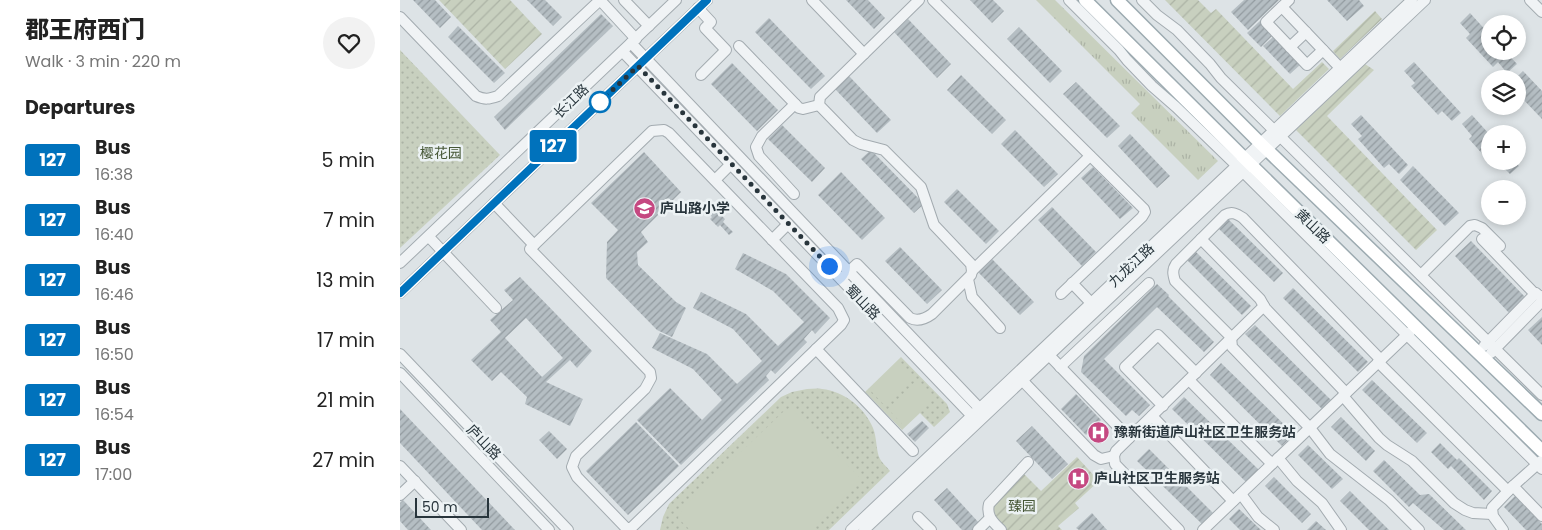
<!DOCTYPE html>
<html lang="en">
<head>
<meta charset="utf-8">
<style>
	body { margin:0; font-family:Poppins,"Noto Sans SC",sans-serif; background:#f2f2f2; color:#222; height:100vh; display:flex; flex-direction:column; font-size:19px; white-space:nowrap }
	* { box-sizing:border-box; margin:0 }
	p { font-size:16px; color:#767676 }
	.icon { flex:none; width:28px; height:28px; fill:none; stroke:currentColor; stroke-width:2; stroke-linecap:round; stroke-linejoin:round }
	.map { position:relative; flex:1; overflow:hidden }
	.side { display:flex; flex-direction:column; background:#fff; width:400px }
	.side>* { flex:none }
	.badge { padding:0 10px; border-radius:4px; font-size:18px; line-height:32px }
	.tools { position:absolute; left:1081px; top:15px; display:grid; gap:10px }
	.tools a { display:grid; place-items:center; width:45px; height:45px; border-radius:50%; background:#fff; box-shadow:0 2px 8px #0003; font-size:25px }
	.scale { position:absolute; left:15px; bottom:12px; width:74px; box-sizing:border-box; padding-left:5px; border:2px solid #28353c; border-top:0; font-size:14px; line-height:18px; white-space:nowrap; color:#28353c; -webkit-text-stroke:4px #ecf2f4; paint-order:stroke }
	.you { position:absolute; width:25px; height:25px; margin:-12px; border:4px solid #fff; border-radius:50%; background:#1a73e8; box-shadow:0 0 0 8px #1a73e833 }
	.map>.badge { position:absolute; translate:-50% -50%; box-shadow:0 0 0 2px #fff }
	h2 { padding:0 25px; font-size:19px; line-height:45px }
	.round { display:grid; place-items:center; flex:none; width:52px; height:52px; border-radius:26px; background:#f2f2f2 }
	.head { display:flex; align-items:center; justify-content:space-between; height:85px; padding:0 25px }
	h1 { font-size:24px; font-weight:800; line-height:38px }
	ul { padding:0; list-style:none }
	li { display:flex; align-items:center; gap:15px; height:60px; padding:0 25px }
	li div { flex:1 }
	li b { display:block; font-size:19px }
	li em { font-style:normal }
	li .badge { min-width:55px; font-weight:700; text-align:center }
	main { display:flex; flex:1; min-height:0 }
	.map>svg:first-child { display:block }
	.grass { fill:url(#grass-tufts) }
	.park { fill:url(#park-dots) }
	.garden { fill:url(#garden-furrows) }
	.pitch { fill:#c8d0bf }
	.building { fill:url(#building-hatch); fill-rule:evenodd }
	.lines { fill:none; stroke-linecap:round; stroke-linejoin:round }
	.minor-casing { stroke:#a3abb0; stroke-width:12 }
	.major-casing { stroke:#9dabb1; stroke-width:15 }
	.minor { stroke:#f0f3f5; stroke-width:10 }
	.major { stroke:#fff; stroke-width:12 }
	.line-casing { stroke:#fff; stroke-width:11 }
	.line { stroke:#0072bc; stroke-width:8 }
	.walk { stroke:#28353c; stroke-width:5; stroke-dasharray:0 9 }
	.stop-dot { fill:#fff; stroke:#0072bc; stroke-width:2.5 }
	.labels { text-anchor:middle; stroke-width:5; stroke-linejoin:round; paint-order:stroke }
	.street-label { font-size:14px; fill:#28353c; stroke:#ecf2f4 }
	.park-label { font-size:14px; fill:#465736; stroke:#ecf2f4 }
	.poi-label { font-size:14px; font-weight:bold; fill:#28353c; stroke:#ecf2f4; text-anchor:start }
</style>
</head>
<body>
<main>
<section class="side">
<div class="head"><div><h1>郡王府西门</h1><p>Walk · 3 min · 220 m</p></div><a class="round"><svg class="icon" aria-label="heart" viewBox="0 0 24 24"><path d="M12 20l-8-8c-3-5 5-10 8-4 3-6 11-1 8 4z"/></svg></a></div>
<h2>Departures</h2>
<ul>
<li><span class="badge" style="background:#0072bc;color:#fff">127</span><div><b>Bus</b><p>16:38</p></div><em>5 min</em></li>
<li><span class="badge" style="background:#0072bc;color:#fff">127</span><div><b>Bus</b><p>16:40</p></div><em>7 min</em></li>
<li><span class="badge" style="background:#0072bc;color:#fff">127</span><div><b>Bus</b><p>16:46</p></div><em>13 min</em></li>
<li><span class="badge" style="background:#0072bc;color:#fff">127</span><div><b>Bus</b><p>16:50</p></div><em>17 min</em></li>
<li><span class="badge" style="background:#0072bc;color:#fff">127</span><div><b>Bus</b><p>16:54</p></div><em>21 min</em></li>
<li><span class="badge" style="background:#0072bc;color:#fff">127</span><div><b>Bus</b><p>17:00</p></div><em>27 min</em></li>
</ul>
</section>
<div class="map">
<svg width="1142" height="530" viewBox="0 0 1142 530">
	<defs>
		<pattern id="grass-tufts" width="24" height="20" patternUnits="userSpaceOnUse" patternTransform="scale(1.25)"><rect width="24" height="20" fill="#c8d0bf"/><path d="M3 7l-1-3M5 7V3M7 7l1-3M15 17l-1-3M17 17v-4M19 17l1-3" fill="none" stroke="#acb3a5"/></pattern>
		<pattern id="park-dots" width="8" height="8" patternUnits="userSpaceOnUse" patternTransform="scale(1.25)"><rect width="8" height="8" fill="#c8d0bf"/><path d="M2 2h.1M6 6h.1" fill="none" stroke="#acb3a5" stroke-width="1.8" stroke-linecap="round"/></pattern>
		<pattern id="garden-furrows" width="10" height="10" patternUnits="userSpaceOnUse" patternTransform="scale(1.25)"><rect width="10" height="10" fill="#c8d0bf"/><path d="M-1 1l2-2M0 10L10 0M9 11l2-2" fill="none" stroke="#acb3a5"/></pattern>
		<pattern id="building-hatch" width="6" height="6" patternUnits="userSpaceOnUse" patternTransform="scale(1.25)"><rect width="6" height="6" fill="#b5bec3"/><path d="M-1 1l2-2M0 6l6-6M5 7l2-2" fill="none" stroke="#939ba0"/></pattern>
	</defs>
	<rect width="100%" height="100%" fill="#dde3e6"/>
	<!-- grass -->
	<polygon class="grass" points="636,0 655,0 818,161 798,180 731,113 740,104"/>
	<!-- park -->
	<g class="park">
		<polygon points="0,50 100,155 0,248"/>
		<polygon points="501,357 547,404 550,412 534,427 520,413 502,430 465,392"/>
		<path d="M407 389C412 389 417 388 422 389 444 391 465 408 473 428 477 437 476 452 480 459 482 463 487 467 490 471L429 530H260L263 517 269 504 381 397 392 392Z"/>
	</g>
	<!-- garden -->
	<g class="garden">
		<polygon points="39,0 110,0 142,34 105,69"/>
		<polygon points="765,0 798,0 811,13 816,9 893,89 922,62 929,69 880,116"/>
		<polygon points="975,11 982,19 940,59 933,51"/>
		<polygon points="965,64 974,70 927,116 1037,230 1016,250 896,130"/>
		<polygon points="677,457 699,481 675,503 679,508 658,526 662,530 605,530 592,516 590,506 623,473 641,491"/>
	</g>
	<!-- pitch -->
	<g class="pitch">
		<polygon points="499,361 514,377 485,406 470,390"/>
		<polygon points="517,380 532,396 503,425 488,409"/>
		<polygon points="391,407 460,478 455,486 410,530 290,530 278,518 284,506 384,411"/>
	</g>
	<!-- building -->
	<g class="building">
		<polygon points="13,0 35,0 51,17 40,28"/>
		<polygon points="127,0 145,0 162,17 153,26"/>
		<polygon points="446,0 468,0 485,18 474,29"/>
		<polygon points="570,0 593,0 604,11 592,23"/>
		<polygon points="844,0 879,0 848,30 831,12"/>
		<polygon points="927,0 959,0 964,6 947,21"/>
		<polygon points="1070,13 1090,35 1090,51 1105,51 1117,64 1107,73 1098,62 1093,67 1066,38 1070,34 1060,23"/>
		<polygon points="201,14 213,26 105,130 94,117"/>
		<polygon points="369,18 425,76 411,89 355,32"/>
		<polygon points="508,19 551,64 537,78 494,32"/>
		<polygon points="861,20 874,34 861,47 847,33"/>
		<polygon points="58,26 105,73 94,83 48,37"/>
		<polygon points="619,27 662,71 650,83 607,39"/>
		<polygon points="873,37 900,65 890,74 863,46"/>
		<polygon points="1014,62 1061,113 1052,121 1042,111 1038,115 1011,86 1015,83 1004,71"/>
		<polygon points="332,63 378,110 357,131 311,84"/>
		<polygon points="1123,71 1142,91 1142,119 1120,96 1124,92 1118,85 1118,79 1115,79"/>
		<polygon points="561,75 606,120 592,134 547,90"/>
		<polygon points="449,76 491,120 477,133 435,89"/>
		<polygon points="676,82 720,126 707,138 663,94"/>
		<polygon points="961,115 1008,165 999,174 989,164 984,168 958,139 962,136 951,124"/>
		<polygon points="1072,115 1090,135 1090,161 1114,161 1119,166 1110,174 1100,164 1095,168 1069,139 1072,136 1062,124"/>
		<polygon points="382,125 425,168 412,182 368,139"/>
		<polygon points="615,130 658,174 644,187 601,144"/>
		<polygon points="730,134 770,176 757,188 718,146"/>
		<polygon points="471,150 524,204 514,213 461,159"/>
		<polygon points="244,152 281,192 241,232 248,242 237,252 238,265 276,302 286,308 272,337 257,330 206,278 207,242 218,230 191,203"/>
		<polygon points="1013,166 1059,213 1045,226 1000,180"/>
		<polygon points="693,167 733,208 720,219 681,178"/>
		<polygon points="441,172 485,218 462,240 418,195"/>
		<polygon points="557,189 599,231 586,244 544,202"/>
		<polygon points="309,206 316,213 318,212 325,219 323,222 333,232 329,235 320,225 318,227 310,219 312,217 305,210"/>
		<polygon points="652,207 696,252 682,266 638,220"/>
		<polygon points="828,219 883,273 874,282 819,229"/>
		<polygon points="1071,241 1127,299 1111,315 1055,256"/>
		<polygon points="500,247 542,290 527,304 485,261"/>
		<polygon points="795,251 851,306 842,315 787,260"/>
		<polygon points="343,253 386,274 430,318 415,334 412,330 404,339 407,342 375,374 371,370 366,376 369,380 281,465 237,420 270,388 302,420 322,400 293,369 252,348 260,333 307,354 337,384 362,361 333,329 293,308 301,292 346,314 378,346 404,322 373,291 335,269"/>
		<polygon points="592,259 634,302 620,315 578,272"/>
		<path d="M120 277 192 351 177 368 170 360 146 382 183 399 170 426 125 404 127 397 101 372 92 381 71 360 101 332 90 320 113 300 104 290ZM126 318 163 358 142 377 105 338Z"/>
		<polygon points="757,284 769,295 768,296 814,342 804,352 757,307 704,359 750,405 739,416 732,410 726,416 681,372 684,356"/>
		<polygon points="893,288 968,362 958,372 883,298"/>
		<polygon points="1142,317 1142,345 1128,330"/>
		<polygon points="855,325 931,400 922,409 845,334"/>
		<polygon points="821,363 894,434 882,446 810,375"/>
		<polygon points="972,380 1027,433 1017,443 962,390"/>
		<polygon points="676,394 701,420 686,435 661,409"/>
		<polygon points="784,397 859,470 847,483 772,409"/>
		<polygon points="0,409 115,530 82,530 0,443"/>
		<polygon points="941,417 975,451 966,461 931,427"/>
		<polygon points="522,421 529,428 515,442 507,434"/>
		<polygon points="236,422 279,466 228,515 186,471"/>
		<polygon points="632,426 668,464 652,479 616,441"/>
		<polygon points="149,431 167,449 157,459 139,440"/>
		<polygon points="1040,443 1057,460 1059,458 1092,491 1084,500 1051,466 1048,469 1031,452"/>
		<polygon points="908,445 943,479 932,489 898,455"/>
		<polygon points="749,449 813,513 802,524 737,461"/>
		<polygon points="984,460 1020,495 1029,494 1066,530 1044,530 1013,503 1009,507 973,471"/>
		<polygon points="874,477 911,514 902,523 865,486"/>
		<polygon points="547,488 580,524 574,530 562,530 534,500"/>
		<polygon points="950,491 989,530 969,530 940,501"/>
		<polygon points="1115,496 1142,524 1142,530 1126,530 1104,507"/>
		<polygon points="3,500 31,530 8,530 0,521 0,503"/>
		<polygon points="839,509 861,530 840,530 829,519"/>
		<polygon points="692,513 707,530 679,530 676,528"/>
		<polygon points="916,521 926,530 907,530"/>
	</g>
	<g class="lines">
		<defs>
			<g id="minor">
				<polyline points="200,0 236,39"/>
				<polyline points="224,0 249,26"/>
				<polyline points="412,0 464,54"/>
				<polyline points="533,0 744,209 745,212 742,217 661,294"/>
				<polyline points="669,0 719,50 727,60 752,86 776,107 836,165 1142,469"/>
				<polyline points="742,0 757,15 777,30 810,64 821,78 1142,395"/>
				<polyline points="889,0 866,22 907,65 923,50"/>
				<polyline points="1130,0 1142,12"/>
				<polyline points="882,7 944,72"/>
				<polyline points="298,8 311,22 305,28 326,50 301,75"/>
				<path d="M0 17 76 96C85 100 89 99 98 96L200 0"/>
				<polyline points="231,43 584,413"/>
				<polyline points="339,46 399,108 403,109 419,105"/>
				<polyline points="890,47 906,32"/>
				<polyline points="223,52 575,419"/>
				<polyline points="315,180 331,164"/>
				<polyline points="394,194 359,156 356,147 362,136 395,104"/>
				<polyline points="94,203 134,245"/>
				<polyline points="29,237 96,308"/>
				<polyline points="801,239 860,299 865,308 946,393"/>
				<polyline points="1082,239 1133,292 1142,297"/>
				<polyline points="372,240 388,224"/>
				<polyline points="0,263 276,0"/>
				<polyline points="572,271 690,156"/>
				<polyline points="1021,275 1070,226 1075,225 1082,228 1100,246"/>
				<path d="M441 279 457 264 510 318C518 322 525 319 532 314L571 275 572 271 571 264 534 225 521 187 484 150 461 144 453 140 419 105 420 97 519 0"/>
				<polyline points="568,279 572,297 600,328"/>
				<polyline points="672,283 695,307"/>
				<polyline points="0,293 307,0"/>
				<polyline points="1084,346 1136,293"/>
				<polyline points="416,349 513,451"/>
				<polyline points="645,351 729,438"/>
				<polyline points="1091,353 1142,301"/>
				<polyline points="0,354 168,530"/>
				<path d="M981 360 843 218C837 214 832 211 825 215L776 264C772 270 773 274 775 281L831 337 832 347 835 350 910 428 930 454 989 500 1019 530"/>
				<polyline points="978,362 1108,491"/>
				<polyline points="660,367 749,283"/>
				<polyline points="0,373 149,530"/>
				<polyline points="618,376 694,455 701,459 714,456"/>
				<polyline points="789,380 872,464"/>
				<polyline points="943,396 979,438 987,445 1012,461 1054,503 1065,510 1073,513 1092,514"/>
				<polyline points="763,406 725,367 758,335 796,373"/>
				<polyline points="752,416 833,501"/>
				<polyline points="878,458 897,481 922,503 941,530"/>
				<polyline points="0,466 61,530"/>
				<polyline points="1113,486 1142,516"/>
				<polyline points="841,494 858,517 874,530"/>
				<polyline points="0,495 15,481"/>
				<polyline points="518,517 531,530"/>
				<polyline points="228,530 177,477 172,467 176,456 245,389 251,378 250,372 130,249 252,131 264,130 269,133 438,308 444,320 441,325 229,530"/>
				<polyline points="451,530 1012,0"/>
				<polyline points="464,530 1025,0"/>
				<polyline points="578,530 590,518"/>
				<path d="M601 530C593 522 586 516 589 504L628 462"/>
				<polyline points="779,530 715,464 714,456 716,451 864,306"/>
				<polyline points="803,530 1010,332"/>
				<polyline points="1103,530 1093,516 1092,508 1113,486 1141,461"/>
			</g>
			<g id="major">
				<polyline points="685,0 844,158 1142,451"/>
				<polyline points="717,0 860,143 1142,414"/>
			</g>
		</defs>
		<!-- minor casing -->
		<use href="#minor" class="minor-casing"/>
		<!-- major casing -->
		<use href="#major" class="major-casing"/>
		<!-- minor -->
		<use href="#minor" class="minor"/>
		<!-- major -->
		<use href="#major" class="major"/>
	</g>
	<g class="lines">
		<defs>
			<polyline id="line" points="0,293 307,0"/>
		</defs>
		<!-- line casing -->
		<use href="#line" class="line-casing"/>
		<!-- line -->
		<use href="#line" class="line"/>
		<!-- walk -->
		<polyline class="walk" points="200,102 238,66 429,266"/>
	</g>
	<!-- icons -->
	<defs>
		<symbol id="school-disc" viewBox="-11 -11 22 22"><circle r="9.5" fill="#c54881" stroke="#ecf2f4"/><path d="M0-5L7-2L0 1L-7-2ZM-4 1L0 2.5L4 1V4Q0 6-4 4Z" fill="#fff"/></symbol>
		<symbol id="hospital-disc" viewBox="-11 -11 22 22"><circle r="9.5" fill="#c54881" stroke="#ecf2f4"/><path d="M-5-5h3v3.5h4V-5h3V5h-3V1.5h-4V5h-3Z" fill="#fff"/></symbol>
	</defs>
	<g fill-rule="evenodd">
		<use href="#school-disc" x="232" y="196" width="25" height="25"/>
		<use href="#hospital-disc" x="686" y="420" width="25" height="25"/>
		<use href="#hospital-disc" x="666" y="466" width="25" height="25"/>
	</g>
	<!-- markers -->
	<circle class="stop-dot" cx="200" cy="102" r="10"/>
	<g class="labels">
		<!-- street labels -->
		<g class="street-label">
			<text transform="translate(171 101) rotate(-44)" y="5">长江路</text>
			<text transform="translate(913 226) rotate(44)" y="5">黄山路</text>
			<text transform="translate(731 265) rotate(-43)" y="5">九龙江路</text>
			<text transform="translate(463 302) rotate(46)" y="5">蜀山路</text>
			<text transform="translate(84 442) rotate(46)" y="5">庐山路</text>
		</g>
		<!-- park labels -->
		<g class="park-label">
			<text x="41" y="158">樱花园</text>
			<text x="622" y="511">臻园</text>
		</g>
		<!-- poi labels -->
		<g class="poi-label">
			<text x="260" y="213">庐山路小学</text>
			<text x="714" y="437">豫新街道庐山社区卫生服务站</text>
			<text x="694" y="483">庐山社区卫生服务站</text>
		</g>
	</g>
</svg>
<div class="tools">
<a><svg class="icon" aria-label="locate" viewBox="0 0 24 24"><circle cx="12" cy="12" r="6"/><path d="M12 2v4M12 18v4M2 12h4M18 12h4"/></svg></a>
<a><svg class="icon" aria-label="layers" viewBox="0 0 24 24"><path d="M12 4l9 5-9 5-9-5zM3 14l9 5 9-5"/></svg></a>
<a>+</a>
<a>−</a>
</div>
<div class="scale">50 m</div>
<div class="you" style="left:429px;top:266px"></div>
<b class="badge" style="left:153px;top:146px;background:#0072bc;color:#fff">127</b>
</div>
</main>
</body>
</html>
